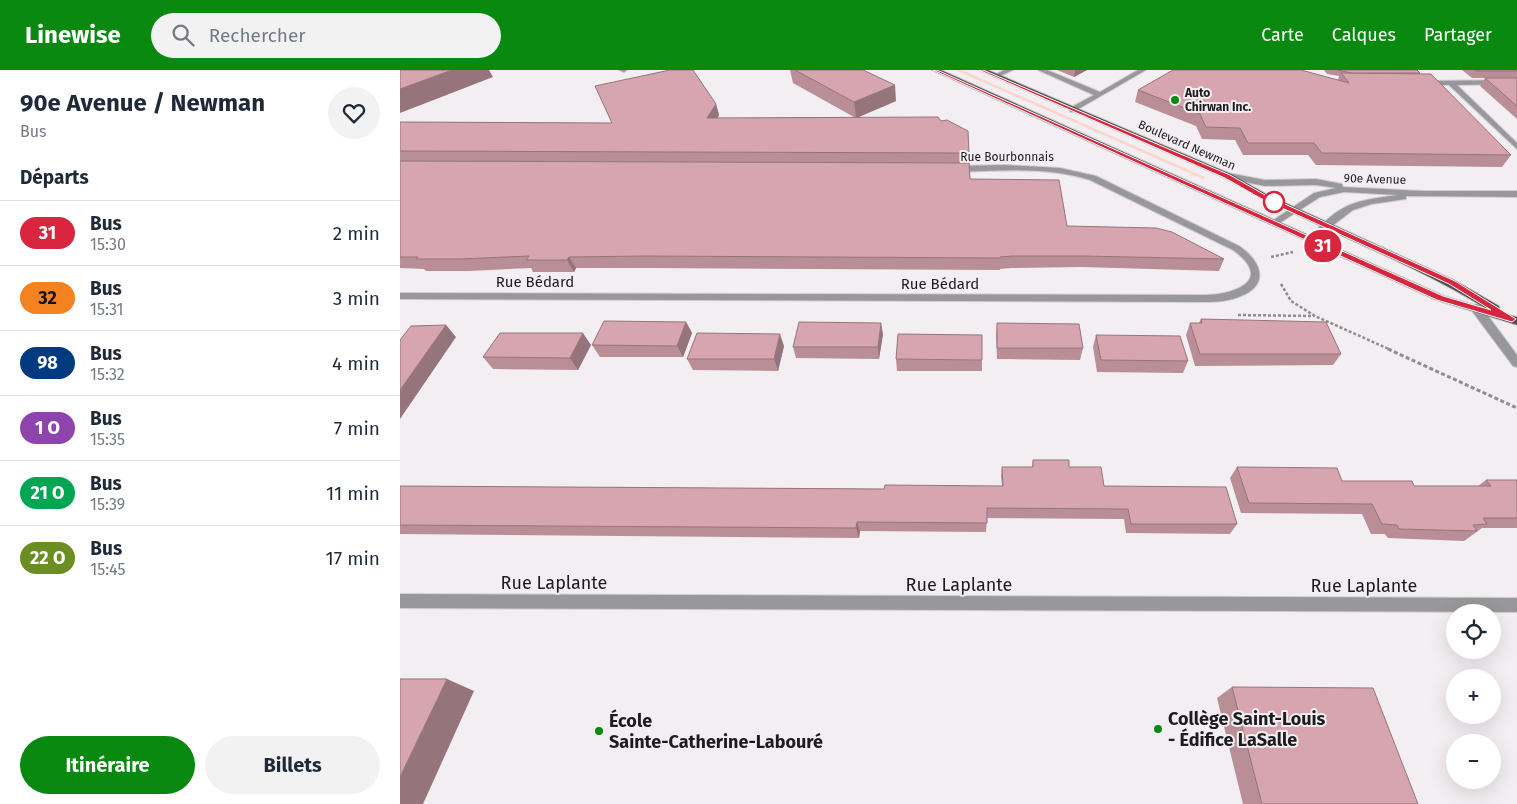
<!DOCTYPE html>
<html lang="fr">
<head>
<meta charset="utf-8">
<style>
	body { margin:0; font-family:"Fira Sans",sans-serif; background:#f2f2f3; color:#1f2937; height:100vh; display:flex; flex-direction:column; font-size:19px; white-space:nowrap }
	* { box-sizing:border-box; margin:0 }
	p { font-size:16px; color:#747a83 }
	.icon { flex:none; width:28px; height:28px; fill:none; stroke:currentColor; stroke-width:2; stroke-linecap:round; stroke-linejoin:round }
	.map { position:relative; flex:1; overflow:hidden }
	.side { display:flex; flex-direction:column; background:#fff; width:400px }
	.side>* { flex:none }
	.badge { padding:0 10px; border-radius:16px; font-size:18px; line-height:32px }
	.fabs { position:absolute; left:1046px; top:534px; display:grid; gap:10px }
	.fabs a { display:grid; place-items:center; width:55px; height:55px; border-radius:50%; background:#fff; box-shadow:0 5px 20px #0002; font-size:25px }
	.map>.badge { position:absolute; translate:-50% -50%; box-shadow:0 0 0 2px #fff }
	h2 { padding:0 20px; font-size:19px; line-height:45px }
	.round { display:grid; place-items:center; flex:none; width:52px; height:52px; border-radius:26px; background:#f2f2f3 }
	.head { display:flex; align-items:center; justify-content:space-between; height:85px; padding:0 20px }
	h1 { font-size:24px; font-weight:700; line-height:38px }
	.cta { display:flex; gap:10px; margin-top:auto; padding:10px 20px }
	.cta a { flex:1; height:58px; border-radius:30px; background:#098910; color:#fff; font-size:20px; font-weight:700; line-height:58px; text-align:center }
	.cta a+a { background:#f2f2f3; color:#1f2937 }
	ul { padding:0; list-style:none }
	li { display:flex; align-items:center; gap:15px; height:65px; padding:0 20px; border-top:1px solid #e0e1e3 }
	li div { flex:1 }
	li b { display:block; font-size:19px }
	li em { font-style:normal }
	li .badge { min-width:55px; font-weight:700; text-align:center }
	header { display:flex; align-items:center; gap:30px; box-sizing:border-box; height:70px; padding:0 25px; background:#098910; color:#fff }
	header strong { font-size:24px }
	nav { display:flex; gap:28px; margin-inline-start:auto; font-size:18px }
	.search { width:350px; height:45px; background:#f2f2f3; display:flex; align-items:center; gap:12px; box-sizing:border-box; padding:0 18px; border-radius:28px; color:#747a83; font-size:19px }
	main { display:flex; flex:1; min-height:0 }
	.map>svg:first-child { display:block }
	.green { fill:#fad7cc }
	.lines { fill:none; stroke-linecap:round; stroke-linejoin:round }
	.minor-casing { stroke:#d0ccd0; stroke-width:2 }
	.major-casing { stroke:#d0ccd0; stroke-width:2 }
	.path-far1 { stroke:#8f8c8f; stroke-width:2.5; stroke-dasharray:3 2; stroke-linecap:butt }
	.path { stroke:#8f8c8f; stroke-width:3; stroke-dasharray:4 2.5; stroke-linecap:butt }
	.minor { fill:#98989a; fill-rule:evenodd }
	.major { fill:#525155; fill-rule:evenodd }
	.wall { fill:#b98e97 }
	.shaded-wall { fill:#96747b }
	.building { fill:#d7a5b0; stroke:#96747b }
	.line { fill:#d7263d; stroke:#fff }
	.poi-dot { fill:#098910; stroke:#f2eef2; stroke-width:2 }
	.stop-dot { fill:#fff; stroke:#d7263d; stroke-width:2.5 }
	.labels { text-anchor:middle; stroke-width:4; stroke-linejoin:round; paint-order:stroke }
	.far-poi-label { font-size:12px; font-weight:bold; fill:#1d1b1d; stroke:#f2eef2; text-anchor:start }
	.far-street-label { font-size:12px; fill:#1d1b1d; stroke:#f2eef2 }
	.street-label { font-size:15px; fill:#1d1b1d; stroke:#f2eef2 }
	.near-street-label { font-size:18px; fill:#1d1b1d; stroke:#f2eef2 }
	.near-poi-label { font-size:18px; font-weight:bold; fill:#1d1b1d; stroke:#f2eef2; text-anchor:start }
</style>
</head>
<body>
<header>
<strong>Linewise</strong>
<div class="search"><svg class="icon" aria-label="search" viewBox="0 0 24 24"><circle cx="10" cy="10" r="6"/><path d="M15 15l6 6"/></svg>Rechercher</div>
<nav><a>Carte</a><a>Calques</a><a>Partager</a></nav>
</header>
<main>
<section class="side">
<div class="head"><div><h1>90e Avenue / Newman</h1><p>Bus</p></div><a class="round"><svg class="icon" aria-label="heart" viewBox="0 0 24 24"><path d="M12 20l-8-8c-3-5 5-10 8-4 3-6 11-1 8 4z"/></svg></a></div>
<h2>Départs</h2>
<ul>
<li><span class="badge" style="background:#d7263d;color:#fff">31</span><div><b>Bus</b><p>15:30</p></div><em>2 min</em></li>
<li><span class="badge" style="background:#f58220;color:#111">32</span><div><b>Bus</b><p>15:31</p></div><em>3 min</em></li>
<li><span class="badge" style="background:#003b80;color:#fff">98</span><div><b>Bus</b><p>15:32</p></div><em>4 min</em></li>
<li><span class="badge" style="background:#8e44ad;color:#fff">1 O</span><div><b>Bus</b><p>15:35</p></div><em>7 min</em></li>
<li><span class="badge" style="background:#00a651;color:#fff">21 O</span><div><b>Bus</b><p>15:39</p></div><em>11 min</em></li>
<li><span class="badge" style="background:#6b8e23;color:#fff">22 O</span><div><b>Bus</b><p>15:45</p></div><em>17 min</em></li>
</ul>
<div class="cta"><a>Itinéraire</a><a>Billets</a></div>
</section>
<div class="map">
<svg width="1117" height="734" viewBox="0 0 1117 734">
	<rect width="100%" height="100%" fill="#f2eef2"/>
	<!-- green -->
	<polygon class="green" points="555,0 562,0 805,107 803,109"/>
	<g class="lines">
		<defs>
			<g id="minor">
				<polygon points="219,0 227,0 224,2"/>
				<polygon points="604,0 613,0 598,7 593,6"/>
				<polygon points="638,0 647,0 700,22 738,0 746,0 673,42 670,42 670,38 694,25"/>
				<polygon points="1117,10 1117,14 1057,15 1117,73 1117,79 1049,15 1023,15 1019,13 1023,11"/>
				<path d="M605 95 660 98 696 106 839 176C860 190 871 214 841 226 830 231 818 232 806 232L0 229V223L806 225C838 224 873 209 833 180L690 110C645 96 598 101 552 102L548 99 552 96Z"/>
				<path d="M828 103 865 110 916 109 942 114 943 117 1023 121H1117V127L1006 126V129L972 134 953 140 910 173 907 172V168C918 159 928 147 940 140 957 129 979 128 998 125L944 122 920 127 875 156 870 153 872 151 914 123 936 118 916 115 865 116 825 108 824 106Z"/>
				<polygon points="1076,234 1080,235 1117,285 1117,297 1113,296 1072,241 1071,238"/>
				<polygon points="0,524 1117,528 1117,542 0,538"/>
			</g>
			<path id="major" d="M532 0H541L1044 226 1085 238C1002 187 909 156 825 108L579 0H588L831 104 866 124 1056 211 1099 236 1100 239 1098 242 1117 247V255L1036 230Z"/>
		</defs>
		<!-- minor casing -->
		<use href="#minor" class="minor-casing"/>
		<!-- major casing -->
		<use href="#major" class="major-casing"/>
		<!-- path-far1 -->
		<g class="path-far1">
			<polyline points="871,187 893,182"/>
			<polyline points="881,214 891,231 915,246 991,280"/>
			<polyline points="838,245 914,246"/>
		</g>
		<!-- path -->
		<polyline class="path" points="988,279 1117,338"/>
		<!-- minor -->
		<use href="#minor" class="minor"/>
		<!-- major -->
		<use href="#major" class="major"/>
	</g>
	<!-- wall -->
	<g class="wall">
		<polygon points="390,0 463,0 496,31 459,47 569,83 570,109 667,156 824,189 819,201 682,197 611,198 600,199 600,200 251,198 176,198 174,202 133,202 131,198 69,201 26,201 24,199 0,198 0,52 212,53 316,34 319,45 318,48 454,47 393,13"/>
		<polygon points="657,0 687,0 674,7"/>
		<polygon points="924,0 1017,0 1020,3 1019,4 1111,85 1102,97 916,95 908,85 843,85 835,70 802,69 796,56 735,32 738,20 938,10 939,6 927,4"/>
		<polygon points="1062,0 1117,0 1117,49 1080,16 1085,8 1101,8 1072,8"/>
		<polygon points="801,249 941,284 933,295 795,296 786,265 790,253 799,253"/>
		<polygon points="286,252 292,263 283,287 200,287 192,275"/>
		<polygon points="597,253 683,278 680,290 597,289 596,265"/>
		<polygon points="483,264 479,289 396,288 393,277"/>
		<polygon points="696,265 788,291 783,303 697,302 693,277"/>
		<polygon points="191,275 178,300 93,299 83,287"/>
		<polygon points="384,276 378,301 293,300 287,289"/>
		<polygon points="496,289 582,290 582,301 497,301"/>
		<polygon points="633,390 669,397 704,416 837,454 830,464 726,463 724,449 587,448 586,462 460,461 459,468 0,464 0,416 484,419 602,416 601,407 602,397 632,397"/>
		<polygon points="837,397 942,411 1014,416 1078,416 1086,410 1117,410 1117,458 1082,458 1064,471 988,468 985,464 971,464 962,444 841,443 830,408"/>
		<polygon points="832,617 1018,734 843,734 817,628"/>
	</g>
	<!-- shaded-wall -->
	<g class="shaded-wall">
		<polygon points="52,0 89,0 93,7 0,43 0,19"/>
		<polygon points="675,0 687,0 674,7"/>
		<polygon points="495,15 496,31 456,48 454,32"/>
		<polygon points="316,34 319,45 311,59 307,48"/>
		<polygon points="169,187 176,198 174,202 167,190"/>
		<polygon points="286,252 292,263 283,287 277,276"/>
		<polygon points="481,253 483,264 479,289 478,277"/>
		<polygon points="46,255 56,267 0,349 0,320"/>
		<polygon points="183,263 191,275 178,300 170,288"/>
		<polygon points="380,264 384,276 378,301 374,289"/>
		<polygon points="457,452 460,461 459,468 456,458"/>
		<polygon points="47,609 74,621 23,734 0,734 0,707"/>
	</g>
	<!-- building -->
	<g class="building">
		<polygon points="0,0 52,0 0,19"/>
		<polygon points="270,0 293,0 316,34 307,48 538,47 541,51 547,50 568,61 569,83 0,81 0,52 212,53 195,16"/>
		<polygon points="395,0 463,0 495,15 454,32"/>
		<polygon points="773,0 901,0 949,13 941,3 1031,4 1111,85 931,83 922,83 914,73 848,73 840,58 806,57 800,44 738,20"/>
		<polygon points="937,0 1017,0 1020,3 952,3"/>
		<polygon points="1075,0 1117,0 1117,1 1076,1"/>
		<polygon points="1085,8 1117,8 1117,36"/>
		<polygon points="0,91 569,93 570,109 659,110 667,156 756,158 772,162 824,189 684,186 612,186 600,187 600,188 245,186 169,187 167,190 126,190 129,186 60,189 16,189 18,187 0,187"/>
		<polygon points="801,249 926,252 941,284 800,284 790,253 802,253"/>
		<polygon points="204,251 286,252 277,276 192,275"/>
		<polygon points="399,252 481,253 478,277 393,277"/>
		<polygon points="597,253 679,254 683,278 597,278"/>
		<polygon points="46,255 0,320 0,270 11,256"/>
		<polygon points="100,263 183,263 170,288 83,287"/>
		<polygon points="297,263 380,264 374,289 287,289"/>
		<polygon points="498,264 582,265 582,290 496,289"/>
		<polygon points="696,265 780,266 788,291 701,290"/>
		<polygon points="633,390 669,390 669,397 701,397 704,416 826,417 837,454 731,454 728,439 587,438 587,453 457,452 456,458 0,455 0,416 484,419 485,415 603,416 602,397 633,397"/>
		<polygon points="837,397 937,398 942,411 1012,411 1014,416 1091,416 1086,410 1117,410 1117,448 1083,448 1087,454 1073,455 1077,461 999,459 997,455 982,454 972,434 849,433"/>
		<polygon points="0,609 47,609 0,707"/>
		<polygon points="832,617 973,618 1018,734 862,734"/>
	</g>
	<!-- line -->
	<polygon class="line" points="533,0 537,0 1043,226 1091,240 1049,214 860,128 825,108 579,0 583,0 830,105 865,125 1055,211 1116,249 1112,252 1037,230"/>
	<!-- markers -->
	<g class="poi-dot">
		<circle cx="775" cy="30" r="5"/>
		<circle cx="758" cy="659" r="5"/>
		<circle cx="199" cy="661" r="5"/>
	</g>
	<circle class="stop-dot" cx="874" cy="132" r="10"/>
	<g class="labels">
		<!-- far-poi labels -->
		<g class="far-poi-label">
			<text x="785" y="27">Auto<tspan x="785" dy="14">Chirwan Inc.</tspan></text>
		</g>
		<!-- far-street labels -->
		<g class="far-street-label">
			<text transform="translate(787 75) rotate(24)" y="4">Boulevard Newman</text>
			<text x="607" y="91">Rue Bourbonnais</text>
			<text transform="translate(975 109) rotate(2)" y="4">90e Avenue</text>
		</g>
		<!-- street labels -->
		<g class="street-label">
			<text x="135" y="217">Rue Bédard</text>
			<text x="540" y="219">Rue Bédard</text>
		</g>
		<!-- near-street labels -->
		<g class="near-street-label">
			<text x="154" y="519">Rue Laplante</text>
			<text x="559" y="521">Rue Laplante</text>
			<text x="964" y="522">Rue Laplante</text>
		</g>
		<!-- near-poi labels -->
		<g class="near-poi-label">
			<text x="768" y="655">Collège Saint-Louis<tspan x="768" dy="21">- Édifice LaSalle</tspan></text>
			<text x="209" y="657">École<tspan x="209" dy="21">Sainte-Catherine-Labouré</tspan></text>
		</g>
	</g>
</svg>
<div class="fabs">
<a><svg class="icon" aria-label="locate" viewBox="0 0 24 24"><circle cx="12" cy="12" r="6"/><path d="M12 2v4M12 18v4M2 12h4M18 12h4"/></svg></a>
<a>+</a>
<a>−</a>
</div>
<b class="badge" style="left:923px;top:176px;background:#d7263d;color:#fff">31</b>
</div>
</main>
</body>
</html>
